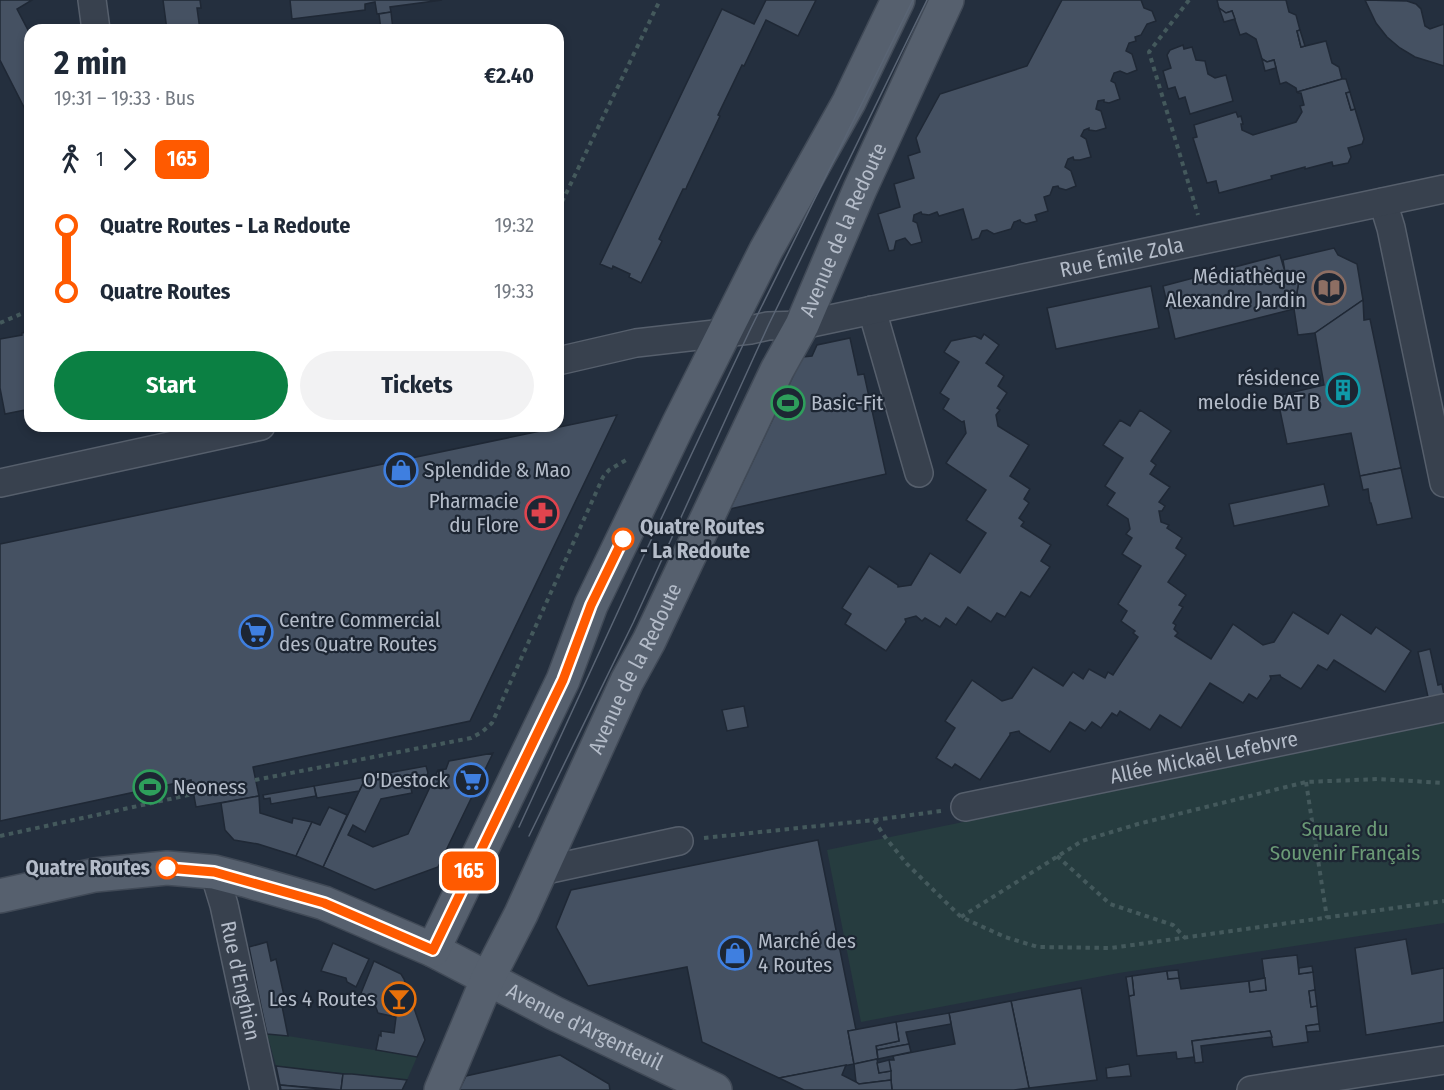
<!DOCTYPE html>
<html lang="en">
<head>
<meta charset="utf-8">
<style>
	body { margin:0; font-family:"Fira Sans Condensed",sans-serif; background:#f2f2f3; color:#1f2937; height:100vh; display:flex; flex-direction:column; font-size:22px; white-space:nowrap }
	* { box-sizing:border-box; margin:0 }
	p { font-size:20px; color:#747a83 }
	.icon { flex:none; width:33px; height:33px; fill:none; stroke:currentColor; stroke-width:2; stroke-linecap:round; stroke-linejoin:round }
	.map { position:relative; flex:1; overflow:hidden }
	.sheet { position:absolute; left:24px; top:24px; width:540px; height:408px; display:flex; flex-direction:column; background:#fff; border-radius:18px; box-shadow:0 3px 9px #0003 }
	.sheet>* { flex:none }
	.badge { padding:0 12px; border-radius:9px; font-size:21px; line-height:39px }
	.map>.badge { position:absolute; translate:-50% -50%; box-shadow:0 0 0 3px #fff }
	.legs { display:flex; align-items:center; gap:9px; height:66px; padding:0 30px; font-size:20px }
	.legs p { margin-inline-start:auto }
	.head { display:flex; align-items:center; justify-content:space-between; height:102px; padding:0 30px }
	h1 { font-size:33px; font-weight:700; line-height:45px }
	.cta { display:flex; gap:12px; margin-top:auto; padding:12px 30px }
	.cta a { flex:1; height:69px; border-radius:36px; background:#0b8043; color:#fff; font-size:24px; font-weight:700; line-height:69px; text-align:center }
	.cta a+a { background:#f2f2f3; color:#1f2937 }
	ul { padding:0 30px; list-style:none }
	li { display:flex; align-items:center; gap:21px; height:66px; font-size:22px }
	li i { display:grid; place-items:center; width:9px; height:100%; margin:0 8px; background:currentColor }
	li i::after { content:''; width:15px; height:15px; margin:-8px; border:4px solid; border-radius:50%; background:#fff }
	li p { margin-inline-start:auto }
	li:first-child i { background:linear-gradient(#0000 50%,currentColor 0) }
	li:last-child i { background:linear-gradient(currentColor 50%,#0000 0) }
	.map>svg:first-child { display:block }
	.green { fill:#263c3f }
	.building { fill:#455162; stroke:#1f2835; stroke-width:1.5 }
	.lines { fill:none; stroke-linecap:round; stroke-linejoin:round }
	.minor-casing { stroke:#565f6c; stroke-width:30 }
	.major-casing { stroke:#414a57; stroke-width:36 }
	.path { stroke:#44595c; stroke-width:4; stroke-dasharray:4.5 4.5; stroke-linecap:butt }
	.minor { stroke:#38414e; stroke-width:27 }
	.major { stroke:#56606e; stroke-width:33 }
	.tram { stroke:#5a6575; stroke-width:1.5 }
	.line-1-casing { stroke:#fff; stroke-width:14 }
	.line-1 { stroke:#ff5a00; stroke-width:9 }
	.stop-1-dot { fill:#fff; stroke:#ff5a00; stroke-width:3 }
	.labels { text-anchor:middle; stroke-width:4.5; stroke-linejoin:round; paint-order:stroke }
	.street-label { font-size:21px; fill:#b4bcc9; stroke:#1d2633 }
	.poi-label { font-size:21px; fill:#b4bcc9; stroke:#1d2633; text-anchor:end }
	.stop-label { font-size:21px; font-weight:bold; fill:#b4bcc9; stroke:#1d2633; text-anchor:start }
	.park-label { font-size:21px; fill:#6b9a76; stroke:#1d2633 }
</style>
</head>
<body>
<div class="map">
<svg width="1444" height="1090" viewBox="0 0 1444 1090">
	<rect width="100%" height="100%" fill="#242f3e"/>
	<!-- green -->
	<g class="green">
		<polygon points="1444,723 1444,923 1119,973 861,1022 827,850"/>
		<polygon points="267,1034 288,1036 417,1057 407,1080 276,1066"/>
	</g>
	<!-- building -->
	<g class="building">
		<polygon points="0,0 32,0 17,9 30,34 30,119 0,60"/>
		<polygon points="163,0 200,0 201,8 197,8 200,30 167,30"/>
		<polygon points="290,0 442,0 390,7 391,12 377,14 375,2 365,4 365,10 292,19"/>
		<polygon points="766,0 816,0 798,36 766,20 744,66 742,65 718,115 720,116 687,186 686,189 683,189 659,239 662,241 641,283 629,277 630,274 613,266 612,269 600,264 722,9 754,24"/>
		<polygon points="1062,0 1141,0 1144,8 1152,11 1156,21 1147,24 1141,35 1135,37 1136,41 1129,43 1126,51 1132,54 1137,70 1127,74 1120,71 1114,73 1111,81 1115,83 1120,99 1109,103 1104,102 1104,100 1098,101 1096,109 1101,111 1106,128 1096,131 1089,130 1089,128 1084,130 1081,136 1086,139 1091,157 1080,160 1074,160 1073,157 1068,159 1065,167 1071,171 1076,186 1066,190 1059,188 1058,186 1053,187 1050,195 1044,197 1048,211 1035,215 1037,221 1026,224 1021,222 1020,220 1014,222 1011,229 994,234 987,230 982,231 979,238 972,240 963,209 939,216 937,212 929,215 922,214 921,212 914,215 913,221 917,223 922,242 911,245 905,238 896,241 894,250 889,251 878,214 900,207 894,184 914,178 908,156 920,152 916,138 940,94 1027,66"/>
		<polygon points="1217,0 1286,0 1289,12 1296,15 1300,30 1297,31 1301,47 1326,41 1332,63 1339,67 1342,79 1297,92 1296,88 1286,82 1280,84 1274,60 1267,62 1262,59 1256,39 1246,33 1240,35 1232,11 1226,13 1219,8"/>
		<polygon points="1365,0 1407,1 1416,4 1421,9 1425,26 1430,29 1444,24 1444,66 1415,57 1400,48 1387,37 1376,23"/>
		<polygon points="1219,8 1226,13 1232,11 1235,19 1224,22"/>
		<polygon points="391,12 393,30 381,30 379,14"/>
		<polygon points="1300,30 1305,46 1301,47 1297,31"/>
		<polygon points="1183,45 1184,49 1192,47 1196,60 1205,61 1208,74 1215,78 1226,75 1233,101 1190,114 1185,97 1179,99 1175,87 1168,89 1163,71 1171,68 1167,55 1170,50"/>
		<polygon points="1262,59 1267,62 1274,60 1276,68 1265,71"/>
		<polygon points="1342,79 1346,79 1350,92 1346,93 1351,110 1355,109 1364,139 1362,144 1348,148 1351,157 1348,163 1333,166 1332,162 1305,169 1305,167 1271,176 1272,179 1219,193 1216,181 1207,183 1193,138 1197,137 1194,125 1236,112 1238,117 1241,116 1243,124 1241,124 1242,130 1253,135 1296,122 1302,112 1300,106 1304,105 1301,93 1298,93 1297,92"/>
		<polygon points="1350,92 1355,109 1351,110 1346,93"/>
		<polygon points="1334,248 1338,255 1357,264 1363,300 1315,333 1298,335 1294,309 1300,275 1285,272 1283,260"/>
		<polygon points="1280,255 1285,272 1300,275 1294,309 1175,339 1163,286"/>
		<polygon points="1151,286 1159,328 1056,349 1047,308"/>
		<polygon points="1363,300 1364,320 1370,319 1401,468 1360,476 1351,433 1287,444 1277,396 1324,385 1315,333"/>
		<polygon points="30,331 30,409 5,414 0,388 0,339 22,335 22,333"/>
		<polygon points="984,334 999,345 986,363 1004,376 998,386 1007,393 997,408 1000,410 996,415 998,426 1029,445 1010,476 1030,489 1024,499 1029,503 1019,518 1024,522 1021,526 1051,545 1041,561 1050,567 1030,597 1021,592 1005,617 997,613 991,622 968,607 956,625 946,618 940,627 925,618 922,621 916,616 905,619 906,622 886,651 845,624 851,614 842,608 869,566 898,585 898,587 911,585 930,553 960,573 986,533 966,520 986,490 946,463 966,433 964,421 962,422 943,409 949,399 940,393 959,362 944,352 951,341 975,336 981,339"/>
		<polygon points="850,338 858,375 864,374 886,474 730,509 802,357 812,356 817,345"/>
		<polygon points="1140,410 1171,431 1151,461 1156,465 1150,474 1170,487 1159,502 1165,506 1162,511 1159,511 1161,522 1169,525 1167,528 1182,538 1176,548 1186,555 1168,582 1186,595 1179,605 1183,607 1173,623 1176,625 1174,629 1178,633 1175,636 1211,659 1233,624 1263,645 1274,642 1293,612 1328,634 1341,614 1371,634 1376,627 1411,651 1385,692 1334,660 1327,670 1318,665 1301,689 1281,677 1280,675 1270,676 1271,679 1257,699 1249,694 1243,703 1210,683 1181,728 1160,715 1150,730 1120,711 1117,716 1112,713 1101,728 1092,722 1085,731 1070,722 1050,752 1020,733 1019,731 1010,733 1010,735 980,780 955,764 952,768 936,758 955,728 945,721 972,680 1002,701 1012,698 1033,667 1063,686 1073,672 1083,679 1089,669 1105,678 1108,672 1113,675 1138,637 1133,633 1135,631 1121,621 1127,611 1118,604 1141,566 1122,554 1132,538 1126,534 1130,529 1128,519 1107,505 1115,493 1105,486 1123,458 1103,445 1120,420 1130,426"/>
		<polygon points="617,415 470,721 253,767 259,796 196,807 191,780 0,821 0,544"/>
		<polygon points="1401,468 1412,518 1377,525 1371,503 1370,503 1368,489 1363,490 1360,476"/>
		<polygon points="1324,484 1329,506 1234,526 1229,504"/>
		<polygon points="1430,649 1438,685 1442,684 1444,695 1428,697 1418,652"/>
		<polygon points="744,706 748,727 727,731 722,710"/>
		<polygon points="493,753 438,867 375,890 323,867 366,777 426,766 428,773 424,782 410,784 412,793 381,799 365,832 353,825 348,835 373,847 408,834 438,770 446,769 449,761"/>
		<polygon points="366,777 359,791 317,798 314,786"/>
		<polygon points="314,786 316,796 271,804 270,798 264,799 263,795"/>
		<polygon points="259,796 260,813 292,823 293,818 312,822 296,856 258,844 234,840 225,830 221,803"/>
		<polygon points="329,807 347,815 323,867 296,856 312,822 320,825"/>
		<polygon points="818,840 856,1030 848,1031 854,1064 779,1078 702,1042 687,967 588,986 556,927 571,890"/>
		<polygon points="1406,939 1412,974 1444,968 1444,1022 1366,1035 1355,948"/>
		<polygon points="267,942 271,961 276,959 285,1000 281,1001 288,1036 267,1034 261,1006 249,947"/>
		<polygon points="333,943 369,959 356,987 347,982 346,978 321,971"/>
		<polygon points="1297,955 1299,974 1313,972 1315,990 1309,991 1311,1007 1317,1006 1319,1024 1306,1026 1308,1042 1273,1047 1270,1031 1192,1041 1194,1057 1177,1059 1176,1052 1137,1056 1129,996 1134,995 1132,976 1167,971 1168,979 1179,978 1181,989 1249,981 1250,992 1266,990 1262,959"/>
		<polygon points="374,961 401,974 404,979 425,1040 417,1057 376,1050 379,1035 381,1036 381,1031 394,1033 396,1017 378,1013 375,1005 359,998"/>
		<polygon points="1312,966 1313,972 1299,974 1299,968"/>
		<polygon points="1178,970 1179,978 1168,979 1167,971"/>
		<polygon points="1132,976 1134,995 1129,996 1126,977"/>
		<polygon points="1265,978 1266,990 1250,992 1249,981"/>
		<polygon points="1081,988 1097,1080 1029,1088 1011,1001"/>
		<polygon points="1315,990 1317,1006 1311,1007 1309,991"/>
		<polygon points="1011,1001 1029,1088 1014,1090 892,1090 889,1060 894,1060 893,1056 955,1044 949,1013"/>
		<polygon points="949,1013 951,1024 906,1032 909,1044 877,1050 876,1046 899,1041 896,1022"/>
		<polygon points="896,1022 899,1041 876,1046 878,1059 854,1064 848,1031"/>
		<polygon points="1319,1024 1320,1031 1307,1032 1306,1026"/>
		<polygon points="1270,1031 1272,1037 1201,1046 1203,1062 1195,1063 1192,1041"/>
		<polygon points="909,1044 911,1052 878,1059 877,1050"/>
		<polygon points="560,1055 609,1084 610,1090 459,1090 466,1076"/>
		<polygon points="877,1059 879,1073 891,1071 891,1080 859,1084 856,1082 854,1064"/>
		<polygon points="889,1060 891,1071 879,1073 877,1063"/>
		<polygon points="1129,1064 1131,1076 1107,1078 1106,1068"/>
		<polygon points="846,1065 842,1075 856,1082 859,1084 891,1080 892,1090 804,1090 779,1078"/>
		<polygon points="276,1066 343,1074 341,1090 280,1085"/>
		<polygon points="343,1074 352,1074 407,1080 402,1090 341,1090"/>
		<polygon points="280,1085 331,1090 281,1090"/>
	</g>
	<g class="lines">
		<defs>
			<g id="minor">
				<polyline points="92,0 96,30"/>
				<polyline points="1383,202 1391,228 1444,483"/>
				<polyline points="872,310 919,473"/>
				<path id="s1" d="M558 361 636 343 750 330 768 326 802 325 1444 189"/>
				<polyline points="0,483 261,426"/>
				<path id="s2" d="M965 807 1444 708"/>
				<polyline points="541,871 679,841"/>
				<path id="s3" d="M214 872 224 905 264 1090"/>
				<polyline points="1251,1090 1444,1060"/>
			</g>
			<g id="major">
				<path id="s4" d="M0 896 95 875 167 868 214 872 245 880 324 903 433 950 554 1013 715 1090"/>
				<polyline points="433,950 563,680 591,605 679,423 766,250 849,102 898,0"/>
				<path id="s5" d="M441 1090 488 978 521 914 627 681 649 641 777 370 802 325 860 189 947 0"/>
			</g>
		</defs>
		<!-- minor casing -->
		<use href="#minor" class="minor-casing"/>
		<!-- major casing -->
		<use href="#major" class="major-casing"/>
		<!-- path -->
		<g class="path">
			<polyline points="1189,0 1149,52 1198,215"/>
			<polyline points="558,210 660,0"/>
			<polyline points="0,323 30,310"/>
			<polyline points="255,780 471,738 482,732 492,723 603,477 609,470 626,460"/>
			<polyline points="1306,782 1327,918"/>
			<polyline points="874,820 885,837 907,864 961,917 1005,937 1038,947 1111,948 1444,901"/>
			<polyline points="0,836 193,794"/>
			<polyline points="704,838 874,820 941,811"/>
			<polyline points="1057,856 1110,904 1173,925 1185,938"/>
			<polyline points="961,917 1082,841 1138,824 1306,782 1379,779 1444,783"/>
		</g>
		<!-- minor -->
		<use href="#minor" class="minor"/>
		<!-- major -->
		<use href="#major" class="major"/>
		<!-- tram -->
		<g class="tram">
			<polyline points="519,827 637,570 750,330 913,0"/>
			<polyline points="529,836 633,623 768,326 927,0"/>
		</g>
	</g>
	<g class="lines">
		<defs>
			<polyline id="line-1" points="167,868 214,872 324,903 433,950 563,680 591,605 623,539"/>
		</defs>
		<!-- line-1 casing -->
		<use href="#line-1" class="line-1-casing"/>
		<!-- line-1 -->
		<use href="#line-1" class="line-1"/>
	</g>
	<!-- icons -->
	<defs>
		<symbol id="library-ring" viewBox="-11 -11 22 22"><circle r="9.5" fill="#1d2633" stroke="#8d6e63" stroke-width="1.5"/><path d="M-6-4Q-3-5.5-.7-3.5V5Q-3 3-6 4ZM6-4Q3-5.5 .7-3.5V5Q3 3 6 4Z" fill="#8d6e63"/></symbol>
		<symbol id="building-ring" viewBox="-11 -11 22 22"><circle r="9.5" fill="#1d2633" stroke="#0f9aa8" stroke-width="1.5"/><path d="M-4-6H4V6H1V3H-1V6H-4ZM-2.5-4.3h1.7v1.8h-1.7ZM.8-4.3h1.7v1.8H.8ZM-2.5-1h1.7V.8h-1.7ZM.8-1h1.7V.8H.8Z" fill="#0f9aa8"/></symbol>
		<symbol id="stadium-ring" viewBox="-11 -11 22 22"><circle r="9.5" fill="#1d2633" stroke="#2e9e5b" stroke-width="1.5"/><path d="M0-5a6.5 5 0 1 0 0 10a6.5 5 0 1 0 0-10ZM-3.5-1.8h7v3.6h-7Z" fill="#2e9e5b"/></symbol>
		<symbol id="shop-ring" viewBox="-11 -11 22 22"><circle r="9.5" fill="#1d2633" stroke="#3f7fe0" stroke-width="1.5"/><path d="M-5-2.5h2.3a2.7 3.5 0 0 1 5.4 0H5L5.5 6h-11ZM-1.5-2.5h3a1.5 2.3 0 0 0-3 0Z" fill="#3f7fe0"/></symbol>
		<symbol id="pharmacy-ring" viewBox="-11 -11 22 22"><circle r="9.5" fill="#1d2633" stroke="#e0444e" stroke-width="1.5"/><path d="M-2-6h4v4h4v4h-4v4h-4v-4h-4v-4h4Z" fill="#e0444e"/></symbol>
		<symbol id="supermarket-ring" viewBox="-11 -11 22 22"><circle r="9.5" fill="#1d2633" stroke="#3f7fe0" stroke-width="1.5"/><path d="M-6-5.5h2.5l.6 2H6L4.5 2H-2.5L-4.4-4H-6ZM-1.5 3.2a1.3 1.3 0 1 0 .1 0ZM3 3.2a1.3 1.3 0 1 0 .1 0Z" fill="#3f7fe0"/></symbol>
		<symbol id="bar-ring" viewBox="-11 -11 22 22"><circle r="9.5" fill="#1d2633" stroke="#e8710a" stroke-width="1.5"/><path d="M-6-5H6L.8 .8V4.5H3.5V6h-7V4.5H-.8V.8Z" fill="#e8710a"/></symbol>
	</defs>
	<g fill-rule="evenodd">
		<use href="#library-ring" x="1310" y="269" width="38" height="38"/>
		<use href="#building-ring" x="1324" y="371" width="38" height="38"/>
		<use href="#stadium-ring" x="769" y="384" width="38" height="38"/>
		<use href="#shop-ring" x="382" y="451" width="38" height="38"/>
		<use href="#pharmacy-ring" x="523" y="494" width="38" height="38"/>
		<use href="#supermarket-ring" x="237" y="613" width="38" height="38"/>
		<use href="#supermarket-ring" x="452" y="761" width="38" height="38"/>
		<use href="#stadium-ring" x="131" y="768" width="38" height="38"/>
		<use href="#shop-ring" x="716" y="934" width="38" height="38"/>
		<use href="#bar-ring" x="380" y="980" width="38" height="38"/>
	</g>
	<!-- markers -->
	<g class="stop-1-dot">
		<circle cx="623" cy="539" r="10"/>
		<circle cx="167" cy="868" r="10"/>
	</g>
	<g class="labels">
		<!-- street labels -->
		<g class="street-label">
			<text dy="7" stroke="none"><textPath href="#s5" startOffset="950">Avenue de la Redoute</textPath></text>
			<text dy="7" stroke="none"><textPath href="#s1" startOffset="574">Rue Émile Zola</textPath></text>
			<text dy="7" stroke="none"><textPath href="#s5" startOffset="464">Avenue de la Redoute</textPath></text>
			<text dy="7" stroke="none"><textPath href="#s2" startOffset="244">Allée Mickaël Lefebvre</textPath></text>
			<text dy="7" stroke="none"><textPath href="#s3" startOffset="112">Rue d'Enghien</textPath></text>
			<text dy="7" stroke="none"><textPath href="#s4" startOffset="620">Avenue d'Argenteuil</textPath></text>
		</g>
		<!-- poi labels -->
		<g class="poi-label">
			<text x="1306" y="283">Médiathèque<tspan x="1306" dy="24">Alexandre Jardin</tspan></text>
			<text x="1320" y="385">résidence<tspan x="1320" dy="24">melodie BAT B</tspan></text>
			<text x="811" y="410" text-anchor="start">Basic-Fit</text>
			<text x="424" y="477" text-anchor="start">Splendide &amp; Mao</text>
			<text x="519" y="508">Pharmacie<tspan x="519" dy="24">du Flore</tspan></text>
			<text x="279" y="627" text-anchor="start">Centre Commercial<tspan x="279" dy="24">des Quatre Routes</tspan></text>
			<text x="448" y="787">O'Destock</text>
			<text x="173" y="794" text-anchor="start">Neoness</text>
			<text x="758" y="948" text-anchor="start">Marché des<tspan x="758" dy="24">4 Routes</tspan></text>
			<text x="376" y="1006">Les 4 Routes</text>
		</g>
		<!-- stop labels -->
		<g class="stop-label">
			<text x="640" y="534">Quatre Routes<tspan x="640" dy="24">- La Redoute</tspan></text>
			<text x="150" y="875" text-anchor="end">Quatre Routes</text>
		</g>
		<!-- park labels -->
		<g class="park-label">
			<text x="1345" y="836">Square du<tspan x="1345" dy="24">Souvenir Français</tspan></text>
		</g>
	</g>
</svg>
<b class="badge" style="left:469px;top:871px;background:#ff5a00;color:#fff">165</b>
<section class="sheet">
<div class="head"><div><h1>2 min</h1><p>19:31 – 19:33 · Bus</p></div><b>€2.40</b></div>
<div class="legs"><svg class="icon" aria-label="walk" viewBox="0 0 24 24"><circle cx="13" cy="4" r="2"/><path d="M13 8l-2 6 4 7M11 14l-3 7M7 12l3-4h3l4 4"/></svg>1<svg class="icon" aria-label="forward" viewBox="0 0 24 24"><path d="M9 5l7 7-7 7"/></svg><b class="badge" style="background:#ff5a00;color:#fff">165</b></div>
<ul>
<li><i style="color:#ff5a00"></i><b>Quatre Routes - La Redoute</b><p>19:32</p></li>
<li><i style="color:#ff5a00"></i><b>Quatre Routes</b><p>19:33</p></li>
</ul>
<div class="cta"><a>Start</a><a>Tickets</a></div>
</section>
</div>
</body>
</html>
